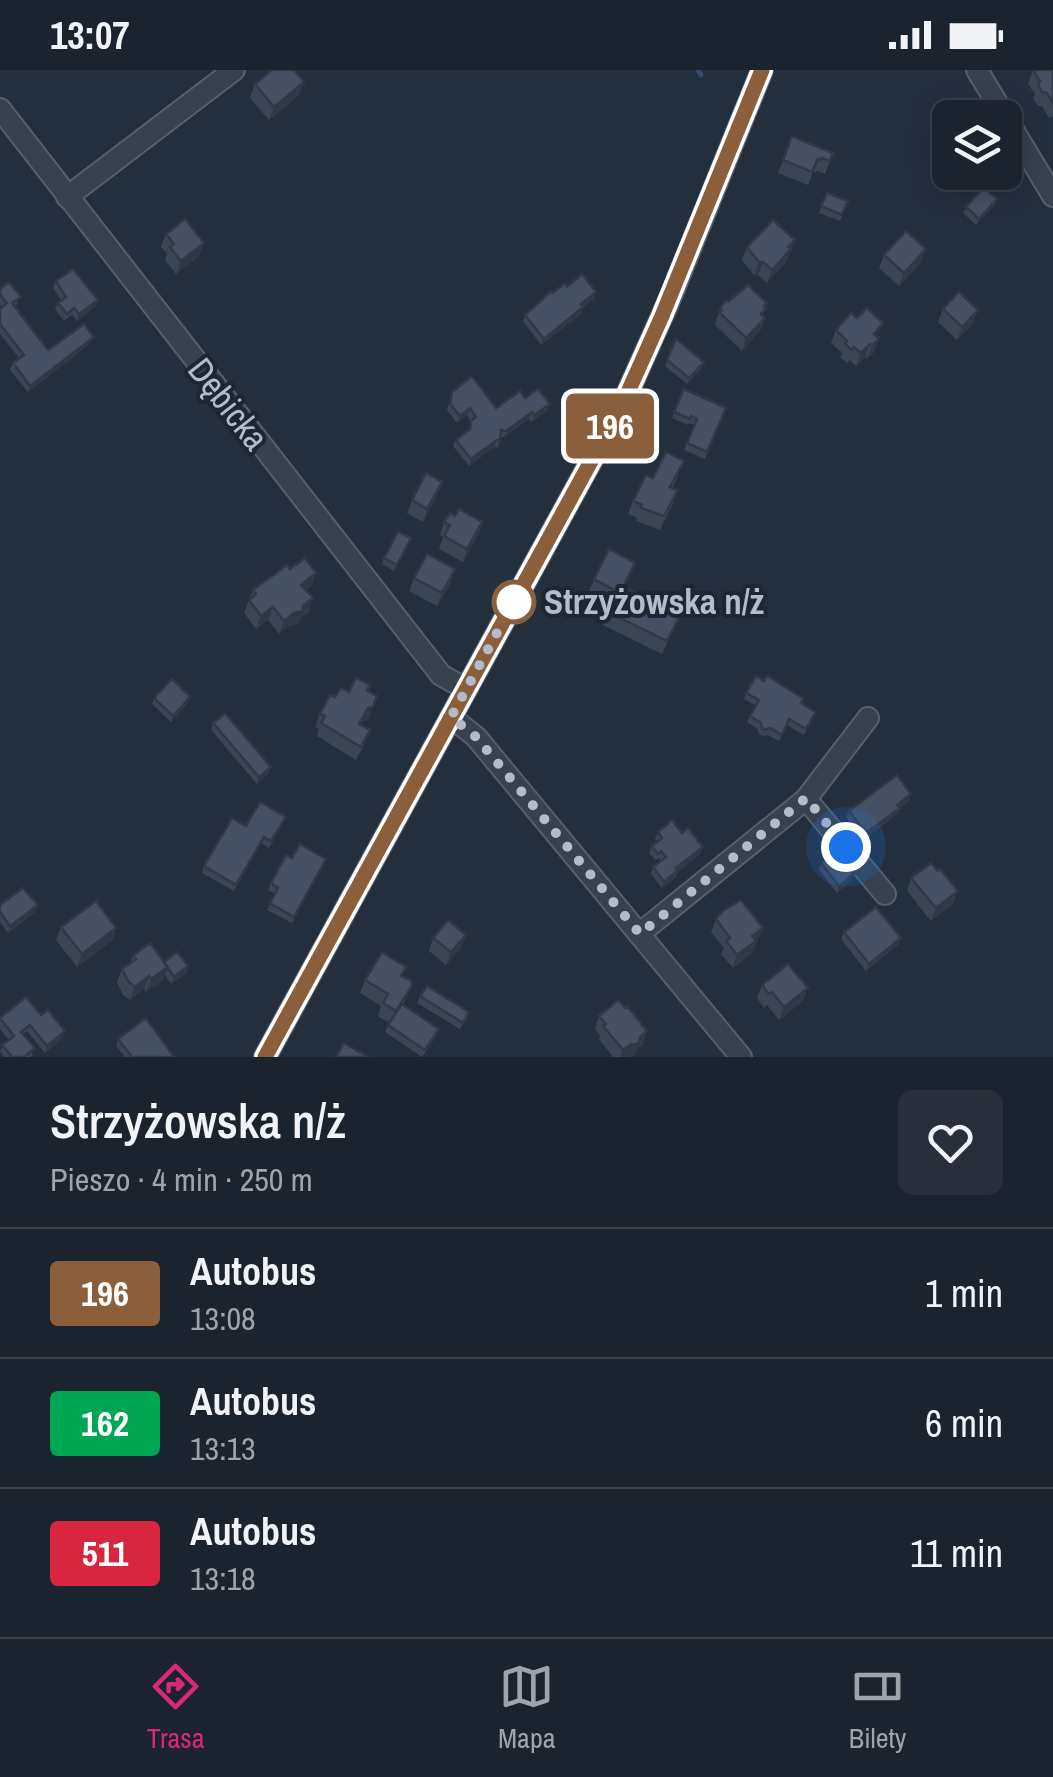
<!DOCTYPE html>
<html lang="pl">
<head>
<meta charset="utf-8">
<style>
	body { margin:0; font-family:"Archivo Narrow",sans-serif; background:#282f3a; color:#f1f3f6; height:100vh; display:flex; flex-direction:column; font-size:38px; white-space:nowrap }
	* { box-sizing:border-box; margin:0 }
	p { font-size:32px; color:#a0a4aa }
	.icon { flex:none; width:55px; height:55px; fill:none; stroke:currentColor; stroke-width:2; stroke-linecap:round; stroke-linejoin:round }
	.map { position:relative; height:987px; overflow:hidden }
	.sheet { display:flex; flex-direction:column; background:#1b232e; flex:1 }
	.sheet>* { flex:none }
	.badge { padding:0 20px; border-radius:8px; font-size:35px; line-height:65px }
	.controls { position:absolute; left:932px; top:30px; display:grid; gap:20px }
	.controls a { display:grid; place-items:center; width:90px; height:90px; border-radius:15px; background:#1b232e; box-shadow:0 5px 25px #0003,0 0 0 2px #39404a; font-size:50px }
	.you { position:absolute; width:50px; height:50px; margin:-25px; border:8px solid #fff; border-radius:50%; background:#1a73e8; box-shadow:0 0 0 15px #1a73e833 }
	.map>.badge { position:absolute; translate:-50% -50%; box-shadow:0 0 0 5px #fff }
	.round { display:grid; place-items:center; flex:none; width:105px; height:105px; border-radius:15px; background:#282f3a }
	.head { display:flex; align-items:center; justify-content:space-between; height:170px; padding:0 50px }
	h1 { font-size:48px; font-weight:600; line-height:75px }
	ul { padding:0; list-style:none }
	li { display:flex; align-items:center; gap:30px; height:130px; padding:0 50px; border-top:2px solid #39404a }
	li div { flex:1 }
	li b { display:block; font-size:38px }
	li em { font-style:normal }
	li .badge { min-width:110px; font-weight:700; text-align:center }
	.status { display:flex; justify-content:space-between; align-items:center; height:70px; padding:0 50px; background:#1b232e; direction:ltr }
	.status svg { height:28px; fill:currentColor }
	.menu { display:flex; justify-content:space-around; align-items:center; height:140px; border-top:2px solid #39404a; background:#1b232e; font-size:28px; color:#a0a4aa }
	.menu a { display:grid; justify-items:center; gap:5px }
	.menu .active { color:#db2777 }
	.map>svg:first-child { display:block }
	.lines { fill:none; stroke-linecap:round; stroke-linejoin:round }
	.stream { stroke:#394c67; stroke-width:5 }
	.minor-casing { stroke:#565f6c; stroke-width:24 }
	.minor { stroke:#38414e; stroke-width:20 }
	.wall { fill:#3b4654 }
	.shaded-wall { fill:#303945 }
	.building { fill:#455162; stroke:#303945; stroke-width:2.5 }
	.line-casing { stroke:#fff; stroke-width:22 }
	.line { stroke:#8b5e3c; stroke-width:15 }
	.walk { stroke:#b4bcc9; stroke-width:10; stroke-dasharray:0 18 }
	.stop-dot { fill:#fff; stroke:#8b5e3c; stroke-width:5 }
	.labels { text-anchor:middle; stroke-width:8; stroke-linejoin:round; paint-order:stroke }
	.street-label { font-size:35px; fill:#b4bcc9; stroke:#1d2633 }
	.stop-label { font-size:35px; font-weight:bold; fill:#b4bcc9; stroke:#1d2633; text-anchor:start }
</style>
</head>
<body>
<div class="status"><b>13:07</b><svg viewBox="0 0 49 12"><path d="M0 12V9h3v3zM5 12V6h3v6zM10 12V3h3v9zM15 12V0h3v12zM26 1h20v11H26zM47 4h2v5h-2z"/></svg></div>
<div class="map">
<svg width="1053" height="987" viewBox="0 0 1053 987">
	<rect width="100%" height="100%" fill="#242f3e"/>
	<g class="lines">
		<!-- stream -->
		<polyline class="stream" points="698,0 701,5"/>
		<defs>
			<g id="minor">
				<polyline points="977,0 1053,126"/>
				<polyline points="0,39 441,605 466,619"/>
				<polyline points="67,127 234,0"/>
				<polyline points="451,647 476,667 741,987"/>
				<polyline points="806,729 885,824"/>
				<polyline points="639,864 806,729 868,648"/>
				<polyline points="265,987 624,331 671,226 762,0"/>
			</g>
		</defs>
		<!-- minor casing -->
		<use href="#minor" class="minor-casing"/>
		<!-- minor -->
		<use href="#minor" class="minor"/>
	</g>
	<!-- wall -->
	<g class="wall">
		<polygon points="1033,0 1053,0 1053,46 1049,48 1042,36 1038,36 1033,28 1035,24 1028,14"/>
		<polygon points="255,14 299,25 269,50 250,28"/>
		<polygon points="792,66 833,83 825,104 817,101 816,103 813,102 808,115 778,103"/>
		<polygon points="827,123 848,131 840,151 819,143"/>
		<polygon points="997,129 995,135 976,155 963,143 966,137"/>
		<polygon points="166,164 204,173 199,186 176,204 165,190 167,184 161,177"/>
		<polygon points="795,170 786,192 767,213 758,205 754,205 742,190 747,177"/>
		<polygon points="884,185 921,192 899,216 879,198"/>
		<polygon points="56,211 96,236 77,251 72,245 64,251 55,239 58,233 61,230 53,218"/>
		<polygon points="0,219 18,233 15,236 48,280 91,273 28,322 10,300 13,293 19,288 0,264 0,239 2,237 0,235"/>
		<polygon points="552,223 594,229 583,237 581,244 541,275 523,251 525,245"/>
		<polygon points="728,232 767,233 763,246 765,248 760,261 742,281 715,255 720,238"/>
		<polygon points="943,239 973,253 957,270 938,252"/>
		<polygon points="836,260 879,266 874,282 867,289 865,287 856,296 850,290 847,293 840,287 842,283 831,273"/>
		<polygon points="676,269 704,292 701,299 687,314 665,296"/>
		<polygon points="684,319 726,338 705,389 684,380 694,355 689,353 688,355 672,348"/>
		<polygon points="452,322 496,338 525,328 550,334 547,341 532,352 529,349 504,367 501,367 498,378 494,377 469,396 453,376 456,370 468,360 471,351 467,345 457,353 447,340"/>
		<polygon points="679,404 672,418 673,433 660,460 636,451 637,448 628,444 633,431 653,408"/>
		<polygon points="442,412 437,425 423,452 407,443 412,430"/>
		<polygon points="455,446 482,452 478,465 463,492 439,479 443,467 440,465 444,452"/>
		<polygon points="408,475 394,501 382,494 384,488"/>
		<polygon points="290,499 312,516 306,521 309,542 300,548 298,554 289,556 279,564 268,550 256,559 244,543 253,520"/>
		<polygon points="630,506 624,517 680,545 662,584 603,555 612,534 589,522 594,509"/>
		<polygon points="414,508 451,512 437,536 409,521"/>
		<polygon points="370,615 367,621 368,650 363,651 360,655 365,673 356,690 317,666 319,659 315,657 320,644 335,627"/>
		<polygon points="746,623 801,633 816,642 804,665 787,655 779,671 768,665 763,666 759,664 758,659 747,652 756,636 744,629"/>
		<polygon points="154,628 188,633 171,652 152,634"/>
		<polygon points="213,653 271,697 269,703 257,714 211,660"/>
		<polygon points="909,731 900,738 897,744 864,770 846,747 849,741"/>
		<polygon points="283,753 269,778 261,773 234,821 202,803 204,796 246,756"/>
		<polygon points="658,762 682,763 703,777 700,784 678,802 676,807 662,818 651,804 653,797 661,791 659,788 656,790 649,783 652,776 657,771 655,769"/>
		<polygon points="292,788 326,789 292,853 267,840 275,824 268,820 271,813"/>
		<polygon points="821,793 851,811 837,823 819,800"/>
		<polygon points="911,808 953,834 931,851 907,821"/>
		<polygon points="0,835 38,835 35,842 8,863 0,852"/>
		<polygon points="716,849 763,858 751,884 733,898 721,884 724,878 711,862"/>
		<polygon points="61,857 116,858 112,871 77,897 56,870"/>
		<polygon points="844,862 899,874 866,901 841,869"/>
		<polygon points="433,868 461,878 446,895 429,881"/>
		<polygon points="133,886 164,892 188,896 186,903 171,914 165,905 163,910 146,922 144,919 130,930 123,925 117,912 122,899 130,893"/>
		<polygon points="403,907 412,916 403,935 437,965 422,987 385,962 389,953 378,946 381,936 360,923 365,910"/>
		<polygon points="762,915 803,931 779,950 767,935 764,938 757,928"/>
		<polygon points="420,926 469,942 460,959 417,933"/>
		<polygon points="625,938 647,961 643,974 637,979 634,985 631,987 613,987 599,969 600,965 595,959 599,946"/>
		<polygon points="41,945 63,968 45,983 27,961 23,964 33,985 30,987 4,987 0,982 2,975 9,970 0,959 0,948"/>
		<polygon points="118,969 174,987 125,987 116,976"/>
	</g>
	<!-- shaded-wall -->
	<g class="shaded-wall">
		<polygon points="304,12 299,25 269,50 274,37"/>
		<polygon points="997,129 995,135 976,155 979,149"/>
		<polygon points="795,170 786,192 767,213 772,200"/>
		<polygon points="204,173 199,186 176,204 181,191"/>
		<polygon points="926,179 921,192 899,216 904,203"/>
		<polygon points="759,192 763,192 758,205 754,205"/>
		<polygon points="596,222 594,229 579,241 581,234"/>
		<polygon points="98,230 96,236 77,251 79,244"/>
		<polygon points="583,237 581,244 541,275 544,269"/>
		<polygon points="978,240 973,253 957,270 962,257"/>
		<polygon points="765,248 760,261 742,281 746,268"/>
		<polygon points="94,267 91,273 28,322 30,316"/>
		<polygon points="879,269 874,282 867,289 872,276"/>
		<polygon points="870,274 865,287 856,296 861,283"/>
		<polygon points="704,292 701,299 687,314 689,308"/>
		<polygon points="550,334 547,341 532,352 534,345"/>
		<polygon points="470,338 467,345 457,353 460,346"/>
		<polygon points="532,342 529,349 504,367 506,361"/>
		<polygon points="497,370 494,377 469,396 471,389"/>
		<polygon points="442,412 437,425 423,452 427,439"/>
		<polygon points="482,452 478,465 463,492 467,479"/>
		<polygon points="455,499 451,512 437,536 442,523"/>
		<polygon points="316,503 312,516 296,528 301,515"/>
		<polygon points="313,528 309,542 300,548 298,554 289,556 279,564 284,551"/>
		<polygon points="273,537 268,550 256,559 261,546"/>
		<polygon points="190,627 188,633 171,652 173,646"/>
		<polygon points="373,637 368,650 363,651 354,667 368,638"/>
		<polygon points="271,697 269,703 257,714 259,707"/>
		<polygon points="911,724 909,731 900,738 897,744 864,770 866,763"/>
		<polygon points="703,777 700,784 678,802 676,807 662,818 664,812 676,798"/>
		<polygon points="854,804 851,811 837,823 839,816"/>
		<polygon points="958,821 953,834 931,851 936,838"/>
		<polygon points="38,835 35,842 8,863 10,856"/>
		<polygon points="116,858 112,871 77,897 82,884"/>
		<polygon points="763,858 751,884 733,898 737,885 752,866"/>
		<polygon points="466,865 461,878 446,895 451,882"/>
		<polygon points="901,868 899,874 866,901 869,894"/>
		<polygon points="188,896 186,903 171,914 174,907"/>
		<polygon points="168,897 163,910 146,922 151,909"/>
		<polygon points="149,906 144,919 130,930 135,917"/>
		<polygon points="808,918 803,931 779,950 784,937"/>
		<polygon points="65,961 63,968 45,983 47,976"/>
		<polygon points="647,961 643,974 637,979 634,985 631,987 620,987 623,980"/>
	</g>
	<!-- building -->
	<g class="building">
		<polygon points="272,0 294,0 304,12 274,37 255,14"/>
		<polygon points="1033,0 1053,0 1053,33 1047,23 1042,22 1038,15 1040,11"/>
		<polygon points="792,66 833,83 830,91 822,88 821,90 818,89 812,102 783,90"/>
		<polygon points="984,117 997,129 979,149 966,137"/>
		<polygon points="827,123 848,131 842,145 821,136"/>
		<polygon points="185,149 204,173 181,191 170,177 174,174 166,164"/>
		<polygon points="773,150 795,170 788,177 791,179 772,200 763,192 759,192 747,177"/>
		<polygon points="906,161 926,179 904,203 884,185"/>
		<polygon points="73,199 98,230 79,244 74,238 67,244 58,233 66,227 56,211"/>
		<polygon points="582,204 596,222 581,234 583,237 544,269 525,245 551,221 552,223 565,214 567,217"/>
		<polygon points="9,212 21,227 12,233 48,280 84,254 94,267 30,316 13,293 24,285 0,254 0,239 7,233 0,225 0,219"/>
		<polygon points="748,215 767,233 764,236 766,238 761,244 765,248 746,268 719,242 722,240 720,238 726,231 728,232"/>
		<polygon points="959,222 978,240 962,257 943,239"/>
		<polygon points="867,238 883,253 874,264 879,269 872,276 870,274 861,283 854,277 852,280 845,274 847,271 836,260 851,243 857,248"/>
		<polygon points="676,269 704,292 689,308 667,290"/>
		<polygon points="472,306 496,338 520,321 525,328 538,319 550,334 534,345 532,342 506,361 501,360 500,371 497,370 471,389 456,370 470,359 471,351 476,347 470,338 460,346 450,334 452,322"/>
		<polygon points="684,319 726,338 707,382 687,373 697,349 691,346 690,349 674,342"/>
		<polygon points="666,382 684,391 670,417 678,420 664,446 641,438 642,435 633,431 646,405 653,408"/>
		<polygon points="426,403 442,412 427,439 412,430"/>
		<polygon points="459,439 482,452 467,479 444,466 450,455 444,452 450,443 455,446"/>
		<polygon points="398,462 411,468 397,495 384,488"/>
		<polygon points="609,479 635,493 623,517 680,545 667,571 608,542 618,522 594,509"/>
		<polygon points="427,484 455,499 442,523 414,508"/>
		<polygon points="305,488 316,503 301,515 313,528 303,536 303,541 294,543 284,551 273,537 261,546 249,530 256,524 253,520 287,495 290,499"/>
		<polygon points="756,606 764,611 767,606 803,628 801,633 816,642 806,659 789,649 782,665 770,658 765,660 762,658 761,653 750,646 759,630 746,623"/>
		<polygon points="356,608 370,615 367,620 377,626 373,637 368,638 359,654 370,660 361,677 321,653 325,646 320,644 330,625 335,627 341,618 349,622"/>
		<polygon points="172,609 190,627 173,646 154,628"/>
		<polygon points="225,643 271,697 259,707 213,653"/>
		<polygon points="897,705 911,724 897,735 900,738 866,763 849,741"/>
		<polygon points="260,732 286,747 271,771 264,767 236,815 204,796 232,748 246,756"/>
		<polygon points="672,750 682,763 688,758 703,777 676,798 678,800 664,812 653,797 666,787 661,781 658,784 652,776 662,768 658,762"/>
		<polygon points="300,774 326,789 294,847 270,833 278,818 271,813 286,785 292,788"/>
		<polygon points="836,782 854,804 839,816 821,793"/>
		<polygon points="931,793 938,801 940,799 958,821 936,838 911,808"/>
		<polygon points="23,818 38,835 10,856 0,842 0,835"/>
		<polygon points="741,830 763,858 752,866 756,871 737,885 726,871 730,868 716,849 723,841"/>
		<polygon points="96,831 116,858 82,884 61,857"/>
		<polygon points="876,837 901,868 869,894 844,862"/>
		<polygon points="448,850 466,865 451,882 433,868"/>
		<polygon points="150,873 168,897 151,909 149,906 135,917 128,911 122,899 136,889 133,886"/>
		<polygon points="177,882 188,896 174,907 164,892"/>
		<polygon points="382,882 406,897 401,906 411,910 412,916 396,941 383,933 388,924 365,910"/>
		<polygon points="788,894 808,918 784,937 772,922 769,924 762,915"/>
		<polygon points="427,916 469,942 463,953 420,926"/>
		<polygon points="26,927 41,945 48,940 65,961 47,976 30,955 21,962 35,978 24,987 12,987 2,975 14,966 0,948"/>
		<polygon points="618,930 625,938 628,937 647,961 640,967 639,972 635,975 631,974 623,980 603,956 606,954 599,946"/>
		<polygon points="402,934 439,959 425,980 388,955"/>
		<polygon points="146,948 174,987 132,987 118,969"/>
		<polygon points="344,973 368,987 336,987"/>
	</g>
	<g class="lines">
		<defs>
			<polyline id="line" points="265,987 624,331 662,246 762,0"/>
		</defs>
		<!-- line casing -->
		<use href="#line" class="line-casing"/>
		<!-- line -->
		<use href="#line" class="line"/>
		<!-- walk -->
		<polyline class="walk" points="514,532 451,647 476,667 640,864 806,728 846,777"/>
	</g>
	<!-- markers -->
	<circle class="stop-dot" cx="514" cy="532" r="20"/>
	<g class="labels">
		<!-- street labels -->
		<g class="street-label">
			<text transform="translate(228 334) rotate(52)" y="12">Dębicka</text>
		</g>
		<!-- stop labels -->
		<g class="stop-label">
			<text x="544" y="544">Strzyżowska n/ż</text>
		</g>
	</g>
</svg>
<div class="controls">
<a><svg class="icon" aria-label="layers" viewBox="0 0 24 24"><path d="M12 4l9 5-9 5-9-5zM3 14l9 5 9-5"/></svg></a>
</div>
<div class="you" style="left:846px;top:777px"></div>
<b class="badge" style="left:610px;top:356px;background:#8b5e3c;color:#fff">196</b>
</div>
<section class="sheet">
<div class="head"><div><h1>Strzyżowska n/ż</h1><p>Pieszo · 4 min · 250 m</p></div><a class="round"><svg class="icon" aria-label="heart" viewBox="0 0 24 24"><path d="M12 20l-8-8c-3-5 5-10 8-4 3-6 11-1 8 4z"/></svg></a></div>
<ul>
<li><span class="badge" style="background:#8b5e3c;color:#fff">196</span><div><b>Autobus</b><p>13:08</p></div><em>1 min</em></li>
<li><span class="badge" style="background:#00a651;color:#fff">162</span><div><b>Autobus</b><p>13:13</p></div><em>6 min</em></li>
<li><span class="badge" style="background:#d7263d;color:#fff">511</span><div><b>Autobus</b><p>13:18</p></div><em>11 min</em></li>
</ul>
</section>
<nav class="menu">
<a class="active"><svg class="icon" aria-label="directions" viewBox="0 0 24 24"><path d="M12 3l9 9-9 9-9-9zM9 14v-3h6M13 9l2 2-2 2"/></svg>Trasa</a>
<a><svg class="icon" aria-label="map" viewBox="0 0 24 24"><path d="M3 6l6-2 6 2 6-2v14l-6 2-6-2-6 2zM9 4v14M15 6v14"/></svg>Mapa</a>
<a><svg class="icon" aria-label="tickets" viewBox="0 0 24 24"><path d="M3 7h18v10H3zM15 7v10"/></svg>Bilety</a>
</nav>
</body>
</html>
